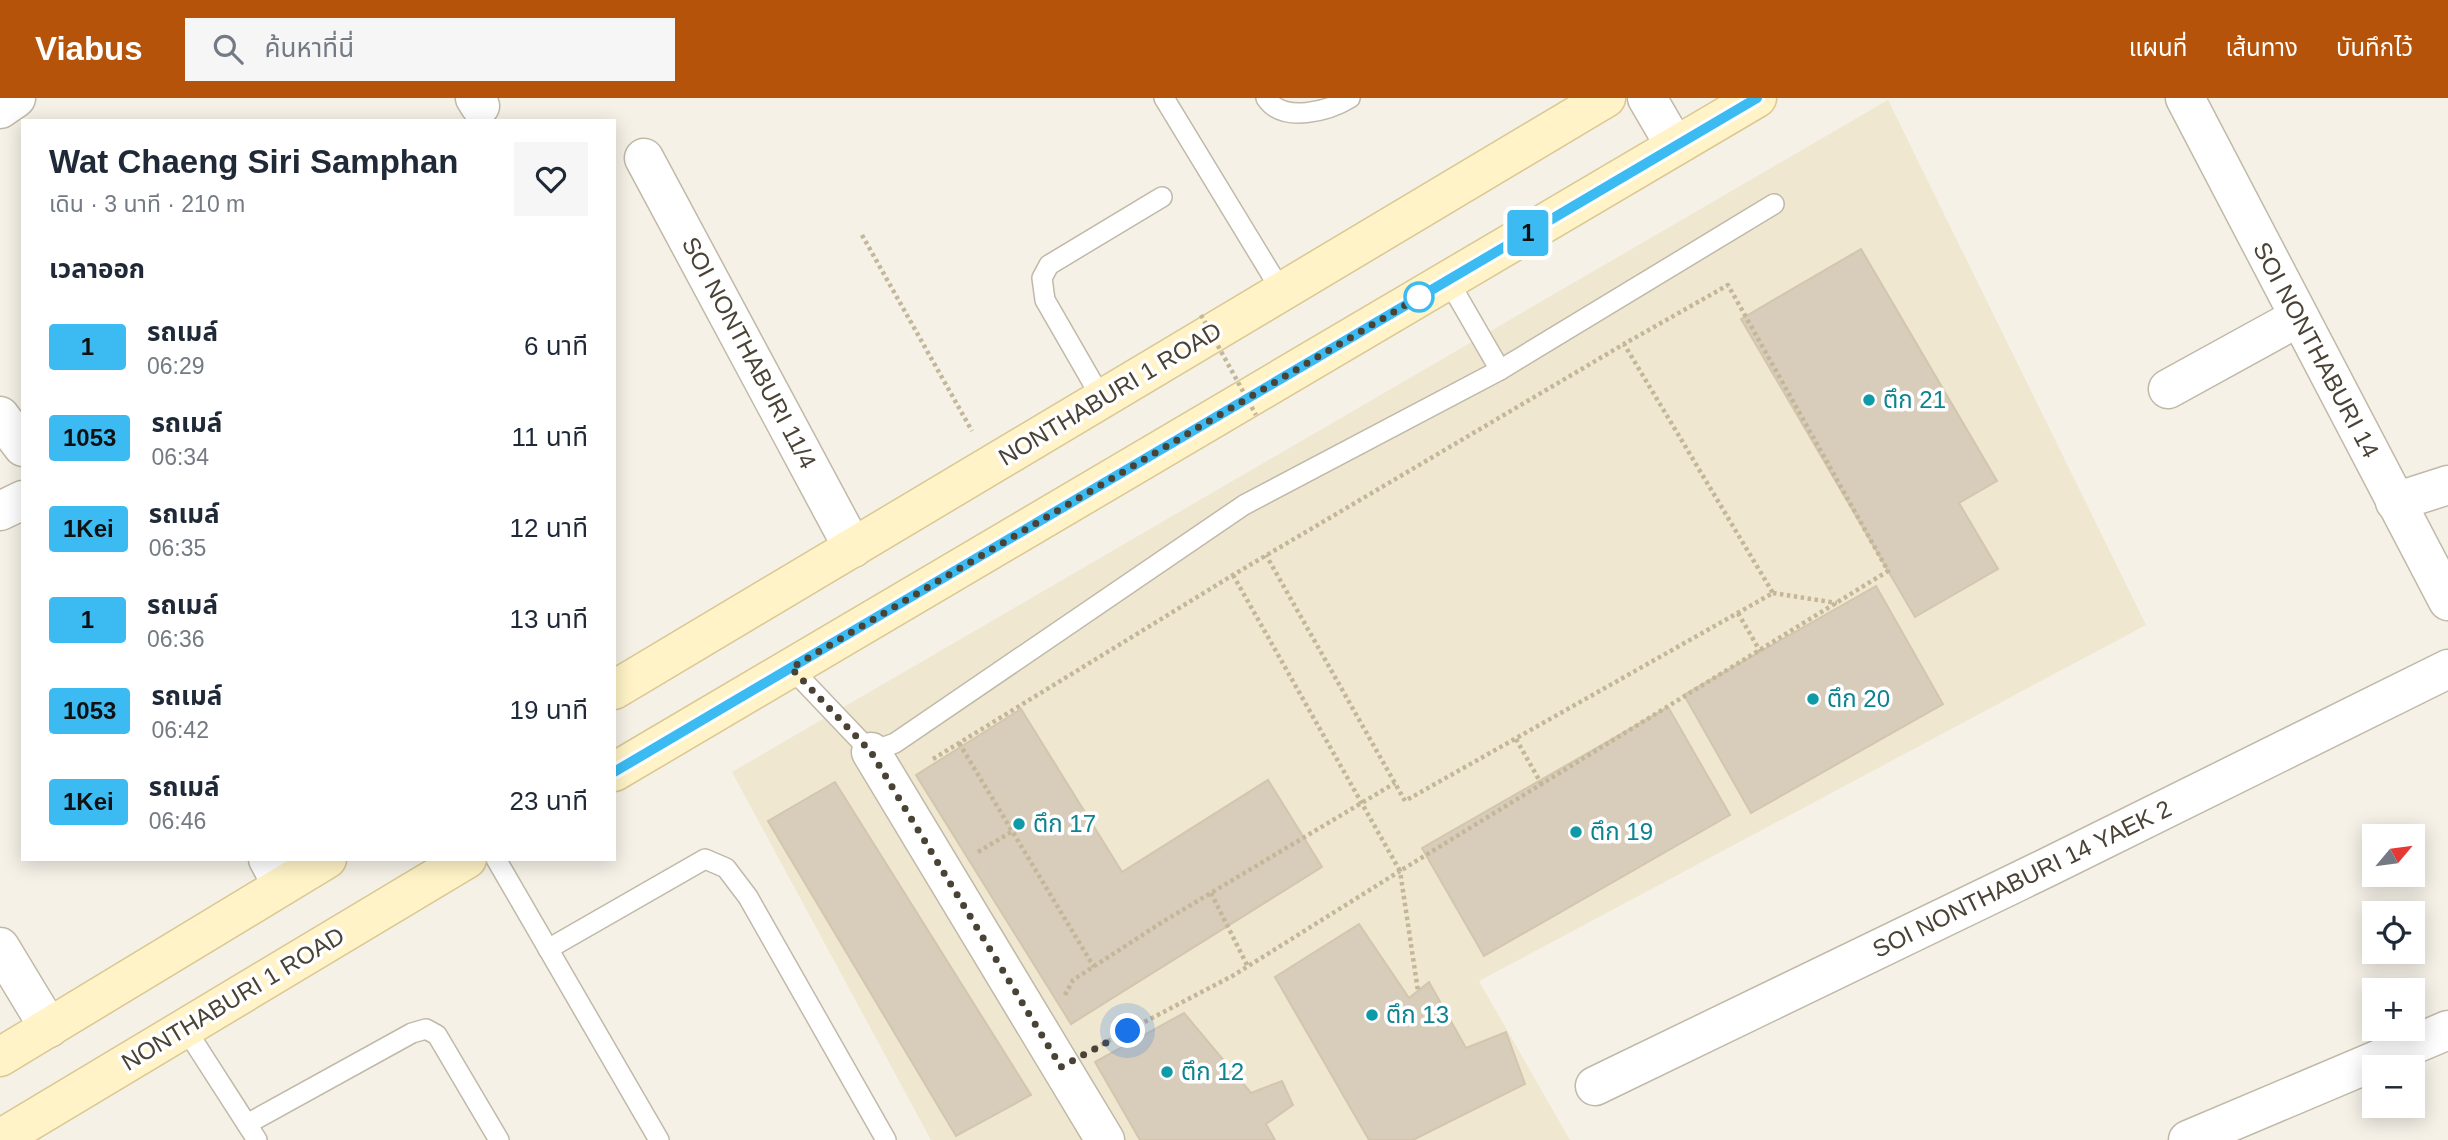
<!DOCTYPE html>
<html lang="th">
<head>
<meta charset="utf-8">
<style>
	body { margin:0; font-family:Helvetica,"Noto Sans Thai",sans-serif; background:#f6f6f7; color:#1f2937; height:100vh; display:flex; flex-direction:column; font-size:26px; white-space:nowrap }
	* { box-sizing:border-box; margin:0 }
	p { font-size:23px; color:#747a83 }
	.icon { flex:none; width:38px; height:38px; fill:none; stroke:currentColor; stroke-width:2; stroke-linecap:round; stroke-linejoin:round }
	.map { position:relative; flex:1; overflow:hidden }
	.side { position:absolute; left:21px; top:21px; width:595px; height:742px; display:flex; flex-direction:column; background:#fff; border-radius:0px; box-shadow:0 4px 18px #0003 }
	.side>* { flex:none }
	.badge { padding:0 14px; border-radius:5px; font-size:24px; line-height:46px }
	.needle { width:46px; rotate:61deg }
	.tools { position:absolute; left:2362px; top:726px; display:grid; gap:14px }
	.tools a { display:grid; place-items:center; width:63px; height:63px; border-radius:0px; background:#fff; box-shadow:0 4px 18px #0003; font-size:35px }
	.you { position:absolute; width:35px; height:35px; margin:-18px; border:5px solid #fff; border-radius:50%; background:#1a73e8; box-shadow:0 0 0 10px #1a73e833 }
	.map>.badge { position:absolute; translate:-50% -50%; box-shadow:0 0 0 4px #fff }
	h2 { padding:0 28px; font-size:26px; line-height:63px }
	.round { display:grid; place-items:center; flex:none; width:74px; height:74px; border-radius:0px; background:#f6f6f7 }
	.summary { display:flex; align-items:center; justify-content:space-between; height:119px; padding:0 28px }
	h1 { font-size:33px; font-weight:700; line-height:52px }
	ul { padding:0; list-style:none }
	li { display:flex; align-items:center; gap:21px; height:91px; padding:0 28px }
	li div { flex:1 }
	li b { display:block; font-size:26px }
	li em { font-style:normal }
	li .badge { min-width:77px; font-weight:700; text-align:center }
	header { display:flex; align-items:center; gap:42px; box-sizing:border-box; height:98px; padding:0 35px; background:#b45309; color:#fff }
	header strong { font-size:33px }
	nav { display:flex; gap:38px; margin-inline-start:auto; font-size:24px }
	.search { width:490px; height:63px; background:#f6f6f7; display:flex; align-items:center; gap:18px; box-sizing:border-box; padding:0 24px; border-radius:0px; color:#747a83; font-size:26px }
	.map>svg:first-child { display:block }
	.education { fill:#efe7cf }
	.building { fill:#d8cdbb; stroke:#d3c6ae; stroke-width:2 }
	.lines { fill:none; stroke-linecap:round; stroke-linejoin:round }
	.service-casing { stroke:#c1b9a8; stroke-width:22 }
	.minor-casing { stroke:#c1b9a8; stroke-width:41 }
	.secondary-casing { stroke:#d9c892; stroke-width:41 }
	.path { stroke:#c4b698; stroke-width:4.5; stroke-dasharray:3.5 3.5; stroke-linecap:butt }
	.service { stroke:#fff; stroke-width:19 }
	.minor { stroke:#fff; stroke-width:38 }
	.secondary { stroke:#fff3c7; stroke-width:38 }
	.path-bridge { stroke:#c4b698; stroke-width:4.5; stroke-dasharray:3.5 3.5; stroke-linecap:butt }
	.line-casing { stroke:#fff; stroke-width:16 }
	.line { stroke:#3cbbf2; stroke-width:10 }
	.walk { stroke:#494235; stroke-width:7; stroke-dasharray:0 12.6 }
	.stop-dot { fill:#fff; stroke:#3cbbf2; stroke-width:3.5 }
	.culture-dot { fill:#0f9aa8; stroke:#fff; stroke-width:2.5 }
	.labels { text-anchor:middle; stroke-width:7; stroke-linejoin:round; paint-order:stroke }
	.street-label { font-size:24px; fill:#494235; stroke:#fff }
	.culture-label { font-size:24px; fill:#0d838f; stroke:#fff; text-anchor:start }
</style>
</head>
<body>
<header>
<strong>Viabus</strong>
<div class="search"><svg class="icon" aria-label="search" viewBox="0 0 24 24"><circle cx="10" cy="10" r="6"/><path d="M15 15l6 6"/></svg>ค้นหาที่นี่</div>
<nav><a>แผนที่</a><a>เส้นทาง</a><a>บันทึกไว้</a></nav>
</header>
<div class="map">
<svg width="2448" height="1042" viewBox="0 0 2448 1042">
	<rect width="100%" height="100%" fill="#f5f1e7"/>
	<!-- education -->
	<polygon class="education" points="1888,2 2146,527 1479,883 1570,1042 931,1042 732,674"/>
	<!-- building -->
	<g class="building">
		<polygon points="1861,151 1997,383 1959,405 1998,471 1915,519 1741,221"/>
		<polygon points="1876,488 1943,606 1751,715 1684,597"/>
		<polygon points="1668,609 1730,717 1484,858 1422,750"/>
		<polygon points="1021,611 1122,774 1268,682 1322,769 1071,926 916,677"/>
		<polygon points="835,684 1031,997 956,1038 768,723"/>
		<polygon points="1359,826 1409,900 1429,884 1466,950 1506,934 1525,986 1413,1042 1369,1042 1275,879"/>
		<polygon points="1184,915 1251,995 1282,983 1293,1007 1266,1026 1275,1042 1140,1042 1095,964"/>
	</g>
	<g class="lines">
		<defs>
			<g id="service">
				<polyline points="1164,0 1282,194"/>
				<path d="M1266 0C1283 26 1329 13 1350 0"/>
				<polyline points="1500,272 1774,106"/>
				<polyline points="1102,301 1045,202 1042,180 1049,167 1162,99"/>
				<polyline points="791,570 871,654 895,645 1244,407 1500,272 1448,182"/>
				<polyline points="496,761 659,1042"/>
				<polyline points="548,851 705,761 726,770 748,799 886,1042"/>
				<polyline points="185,930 257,1042"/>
				<polyline points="247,1026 412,935 426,931 437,937 499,1042"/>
			</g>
			<g id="minor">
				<polyline points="475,0 480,8"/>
				<polyline points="1647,0 1675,48"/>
				<polyline points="2185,0 2448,503"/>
				<polyline points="0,11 16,0"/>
				<polyline points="644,60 853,450"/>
				<polyline points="2168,291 2299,219"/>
				<polyline points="0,318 23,349"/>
				<polyline points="2395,404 2448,387"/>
				<polyline points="0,413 23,402"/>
				<polyline points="871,654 1105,1042"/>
				<polyline points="268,761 282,787"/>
				<polyline points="0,849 49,930"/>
				<polyline points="1595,988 2046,770 2448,571"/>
				<polyline points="2188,1042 2448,932"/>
			</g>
			<g id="secondary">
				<polyline points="614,592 1606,0"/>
				<polyline points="614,674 1757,0"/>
				<polyline points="0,959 327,761"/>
				<polyline points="0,1041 467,761"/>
			</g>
		</defs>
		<!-- service casing -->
		<use href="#service" class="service-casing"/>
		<!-- minor casing -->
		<use href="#minor" class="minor-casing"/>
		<!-- secondary casing -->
		<use href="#secondary" class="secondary-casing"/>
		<!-- path -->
		<g class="path">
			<polyline points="862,137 972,333"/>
			<polyline points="1233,477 1400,773 1888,473 1728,187 1624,246"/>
			<polyline points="1773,495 1837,505"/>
			<polyline points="1738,515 1760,553"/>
			<polyline points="1516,641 1542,687"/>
			<polyline points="959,645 1094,869"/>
			<polyline points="933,661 1233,477 1624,246 1773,495 1405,703 1266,457"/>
			<polyline points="978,754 1013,733"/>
			<polyline points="1211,795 1248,869"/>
			<polyline points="1065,897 1073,882 1164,823 1395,685"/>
			<polyline points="1095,950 1234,877 1400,773 1418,893"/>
		</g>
		<!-- service -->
		<use href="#service" class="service"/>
		<!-- minor -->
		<use href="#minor" class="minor"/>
		<!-- secondary -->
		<use href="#secondary" class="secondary"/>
		<!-- path-bridge -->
		<polyline class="path-bridge" points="1201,217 1256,317"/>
	</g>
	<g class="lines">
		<defs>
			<polyline id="line" points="614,674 1757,0"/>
		</defs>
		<!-- line casing -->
		<use href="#line" class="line-casing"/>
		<!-- line -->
		<use href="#line" class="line"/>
		<!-- walk -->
		<polyline class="walk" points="1128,933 1061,969 871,654 791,570 1426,195 1419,199"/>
	</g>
	<!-- markers -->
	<circle class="stop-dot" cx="1419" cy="199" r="14"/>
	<g class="culture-dot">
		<circle cx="1869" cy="302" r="7"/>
		<circle cx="1813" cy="601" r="7"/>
		<circle cx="1019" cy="726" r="7"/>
		<circle cx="1576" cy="734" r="7"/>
		<circle cx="1372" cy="917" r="7"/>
		<circle cx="1167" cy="974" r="7"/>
	</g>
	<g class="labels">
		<!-- street labels -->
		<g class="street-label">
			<text transform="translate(2316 252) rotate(62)" y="8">SOI NONTHABURI 14</text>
			<text transform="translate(749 255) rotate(62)" y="8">SOI NONTHABURI 11/4</text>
			<text transform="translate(1110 296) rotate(-31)" y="8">NONTHABURI 1 ROAD</text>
			<text transform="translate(2022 781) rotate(-26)" y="8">SOI NONTHABURI 14 YAEK 2</text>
			<text transform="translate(233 901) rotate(-31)" y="8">NONTHABURI 1 ROAD</text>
		</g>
		<!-- culture labels -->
		<g class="culture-label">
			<text x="1883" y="310">ตึก 21</text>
			<text x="1827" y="609">ตึก 20</text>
			<text x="1033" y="734">ตึก 17</text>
			<text x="1590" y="742">ตึก 19</text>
			<text x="1386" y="925">ตึก 13</text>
			<text x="1181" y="982">ตึก 12</text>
		</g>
	</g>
</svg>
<div class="tools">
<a><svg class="needle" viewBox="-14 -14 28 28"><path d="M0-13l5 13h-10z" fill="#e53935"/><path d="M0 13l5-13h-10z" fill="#747a83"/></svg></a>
<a><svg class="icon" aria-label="locate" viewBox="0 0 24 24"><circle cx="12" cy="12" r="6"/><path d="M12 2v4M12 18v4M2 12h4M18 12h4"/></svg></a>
<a>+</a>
<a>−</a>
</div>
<div class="you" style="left:1128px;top:933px"></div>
<b class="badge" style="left:1528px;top:135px;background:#3cbbf2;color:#111">1</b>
<section class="side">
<div class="summary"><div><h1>Wat Chaeng Siri Samphan</h1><p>เดิน · 3 นาที · 210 m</p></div><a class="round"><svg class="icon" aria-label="heart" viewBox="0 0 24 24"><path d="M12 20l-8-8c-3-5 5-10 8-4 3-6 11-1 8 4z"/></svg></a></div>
<h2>เวลาออก</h2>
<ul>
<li><span class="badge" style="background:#3cbbf2;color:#111">1</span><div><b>รถเมล์</b><p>06:29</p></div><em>6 นาที</em></li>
<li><span class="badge" style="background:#3cbbf2;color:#111">1053</span><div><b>รถเมล์</b><p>06:34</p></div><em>11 นาที</em></li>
<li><span class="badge" style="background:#3cbbf2;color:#111">1Kei</span><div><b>รถเมล์</b><p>06:35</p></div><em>12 นาที</em></li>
<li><span class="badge" style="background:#3cbbf2;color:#111">1</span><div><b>รถเมล์</b><p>06:36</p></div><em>13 นาที</em></li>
<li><span class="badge" style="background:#3cbbf2;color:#111">1053</span><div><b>รถเมล์</b><p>06:42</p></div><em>19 นาที</em></li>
<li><span class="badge" style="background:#3cbbf2;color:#111">1Kei</span><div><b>รถเมล์</b><p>06:46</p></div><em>23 นาที</em></li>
</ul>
</section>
</div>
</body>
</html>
